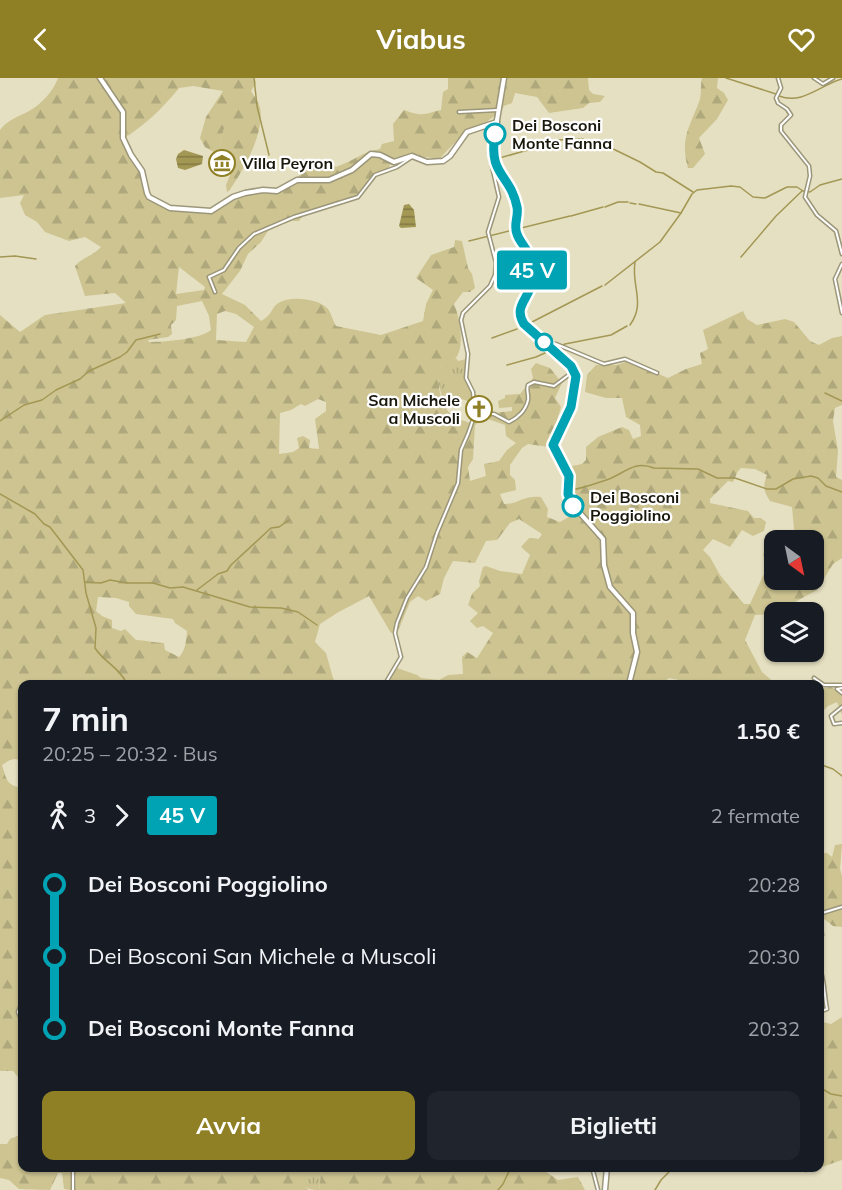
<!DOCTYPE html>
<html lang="it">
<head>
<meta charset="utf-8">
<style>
	body { margin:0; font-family:Mulish,sans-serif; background:#20242c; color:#f1f3f6; height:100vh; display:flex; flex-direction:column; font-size:22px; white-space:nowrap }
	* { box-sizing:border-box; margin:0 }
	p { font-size:20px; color:#9ea1a6 }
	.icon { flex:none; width:33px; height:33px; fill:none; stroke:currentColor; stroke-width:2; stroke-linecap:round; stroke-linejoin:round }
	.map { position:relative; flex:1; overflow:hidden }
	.side { position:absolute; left:18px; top:602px; width:806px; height:492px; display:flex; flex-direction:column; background:#171b24; border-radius:12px; box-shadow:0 2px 4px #0004 }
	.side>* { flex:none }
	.badge { padding:0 12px; border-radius:4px; font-size:21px; line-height:39px }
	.needle { width:39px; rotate:147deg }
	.fabs { position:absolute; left:764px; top:452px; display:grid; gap:12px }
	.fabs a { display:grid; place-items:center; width:60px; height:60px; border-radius:12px; background:#171b24; box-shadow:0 2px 4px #0004; font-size:30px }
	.map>.badge { position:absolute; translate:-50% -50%; box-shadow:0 0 0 3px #fff }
	.legs { display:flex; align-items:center; gap:9px; height:66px; padding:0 24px; font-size:20px }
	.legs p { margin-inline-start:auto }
	.summary { display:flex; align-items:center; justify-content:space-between; height:102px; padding:0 24px }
	h1 { font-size:33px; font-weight:700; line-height:45px }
	.button { display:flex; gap:12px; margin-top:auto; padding:12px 24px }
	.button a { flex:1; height:69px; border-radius:12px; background:#8f7f25; color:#fff; font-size:24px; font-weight:700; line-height:69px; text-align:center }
	.button a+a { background:#20242c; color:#f1f3f6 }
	ul { padding:0 24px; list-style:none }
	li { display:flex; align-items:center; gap:21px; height:72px; font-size:22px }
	li i { display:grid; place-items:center; width:9px; height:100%; margin:0 8px; background:currentColor }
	li i::after { content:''; width:15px; height:15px; margin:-8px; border:4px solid; border-radius:50%; background:#171b24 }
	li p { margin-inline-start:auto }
	li:first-child i { background:linear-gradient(#0000 50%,currentColor 0) }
	li:last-child i { background:linear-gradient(currentColor 50%,#0000 0) }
	header { display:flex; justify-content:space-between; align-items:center; height:78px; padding:0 24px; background:#8f7f25; color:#fff; font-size:27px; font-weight:700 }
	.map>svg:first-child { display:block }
	.grass { fill:url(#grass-tufts) }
	.forest { fill:url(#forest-firs); fill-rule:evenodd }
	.garden { fill:#cdc491 }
	.water { fill:url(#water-rules) }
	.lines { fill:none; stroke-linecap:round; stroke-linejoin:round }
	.stream { stroke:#a39754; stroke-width:1.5 }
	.minor-casing { stroke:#9c967a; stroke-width:5 }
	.tertiary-casing { stroke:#9c967a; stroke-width:7 }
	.secondary-casing { stroke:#9c967a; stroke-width:7 }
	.minor { stroke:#fff; stroke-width:2 }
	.tertiary { stroke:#fff; stroke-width:4 }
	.secondary { stroke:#fff; stroke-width:4 }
	.line-1-casing { stroke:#fff; stroke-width:14 }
	.line-1 { stroke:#00a3b4; stroke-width:9 }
	.stop-1-dot { fill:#fff; stroke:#00a3b4; stroke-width:3 }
	.labels { text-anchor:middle; stroke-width:4.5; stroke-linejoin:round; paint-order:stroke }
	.stop-label { font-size:16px; font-weight:bold; fill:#1a180d; stroke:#fff; text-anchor:start }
	.poi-label { font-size:16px; font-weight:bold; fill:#1a180d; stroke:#fff; text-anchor:start }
</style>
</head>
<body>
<header><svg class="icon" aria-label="back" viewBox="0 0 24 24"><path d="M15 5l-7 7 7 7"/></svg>Viabus<svg class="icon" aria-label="heart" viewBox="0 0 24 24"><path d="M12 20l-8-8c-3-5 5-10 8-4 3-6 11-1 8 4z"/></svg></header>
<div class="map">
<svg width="842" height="1112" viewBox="0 0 842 1112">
	<defs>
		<pattern id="grass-tufts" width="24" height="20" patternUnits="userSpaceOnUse" patternTransform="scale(1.5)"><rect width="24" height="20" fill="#cdc491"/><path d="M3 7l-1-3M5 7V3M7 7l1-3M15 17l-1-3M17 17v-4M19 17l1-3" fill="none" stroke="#afa87c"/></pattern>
		<pattern id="forest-firs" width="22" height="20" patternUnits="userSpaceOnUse" patternTransform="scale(1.5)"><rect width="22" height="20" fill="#cdc491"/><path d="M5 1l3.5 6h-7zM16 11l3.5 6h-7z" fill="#afa87c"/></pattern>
		<pattern id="water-rules" width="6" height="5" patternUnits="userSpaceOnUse" patternTransform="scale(1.5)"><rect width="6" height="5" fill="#a39754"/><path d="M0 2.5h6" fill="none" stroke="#847a44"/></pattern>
	</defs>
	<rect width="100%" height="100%" fill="#e6e0c2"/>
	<!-- grass -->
	<g class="grass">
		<path d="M456 280 458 283 466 281C462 304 471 306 473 325L456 319H442C439 306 436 299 442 286L451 284Z"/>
		<path d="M297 1089H324L321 1095 319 1112C304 1112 296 1105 297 1089Z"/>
	</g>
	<!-- forest -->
	<g class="forest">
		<path d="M58 0H255L256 5 251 13C254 18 259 24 260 30 265 55 243 93 229 113L227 114 226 107 234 87 229 85 235 72 232 70 224 51 217 76 205 69 200 60 206 39 223 13 193 8 179 10C162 31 145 47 123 61 126 68 128 76 132 82 135 86 139 89 140 94 143 101 141 114 148 120 159 129 200 138 214 134 225 130 233 120 246 117 257 114 271 117 282 113 292 109 294 101 302 95 308 90 319 88 327 83L336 89C352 84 363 73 380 71L382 66 394 63 393 46 404 32C423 39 424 36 441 32L443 14 448 11V0H588L589 12 593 16 605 18 600 24 589 25 583 30 549 35 537 19 515 15 512 25 504 28 500 35C493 38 491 41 485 45 480 49 472 50 467 54 463 56 442 77 440 81L425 79 422 81 411 76 391 83 389 90 374 96 363 112 357 118 305 135 299 143H291L268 153 261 164 248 176 240 193 222 216 245 227 261 243C273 236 270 232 277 226 288 217 318 220 327 230 331 234 333 243 336 248L381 257 423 243 426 226 433 212 416 200 431 177 454 169 455 162 462 163 468 190 472 196 475 210 470 214H463L454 226C460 239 467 277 451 284 448 286 445 286 442 286 435 302 439 330 456 340 460 342 466 343 470 345 481 336 498 334 512 333V329L499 330 498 323 505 320V317L520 316 533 300 531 291 536 285 550 290 562 305 555 320 561 329 549 369 528 366 522 370 510 387V397L515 402 516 412 500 416 504 426C520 426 522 417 541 419L548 431 547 439 560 444 585 430 582 423 572 419C567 409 575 405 567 389L582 386 586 382V369L598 359 622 349 629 352 633 361 641 358 640 347 626 339 622 320H606L585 314 587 297 596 287H617L628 283 668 300 686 291 702 286 700 275 708 271 703 252 743 233 747 241 757 247 785 241 794 244 810 263 819 267 832 260 842 258V327L835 330 833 343 838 373 836 399 842 402V480L833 486 817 512 773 536 755 537 745 562 762 594 776 606H682L679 602 669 600 661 606H388L397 590 417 597 421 600 439 602 448 597 463 596 462 579 467 574 477 580 493 555 483 548 477 550 470 543 478 535 468 527 472 516 480 508 479 503 483 489 486 488 500 493 522 496 530 477 521 469 529 460 539 461 542 456 519 441 510 445 497 462 486 463 475 485 453 483 444 500 440 516 426 523 418 518 410 524 398 553 391 555 369 518 337 535 320 546 315 564 326 575 333 600 337 606H22V684C14 678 10 682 2 687 7 702 6 707 22 710V734L19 737 20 753 22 756V1004L13 993H0V237L20 254 45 237 126 225 115 215 85 218 75 188C83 179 93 178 101 169L85 159 69 163 45 154 37 144 25 137 20 125 24 117 0 120V52C7 42 18 39 29 33 41 27 54 12 58 0ZM179 189 205 209 204 212 176 216ZM202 223 209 238 211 252C201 261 164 264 149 264L148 262 168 259 172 256 171 247 176 242 177 228ZM225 233 236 236 254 249 246 264 216 262 217 236ZM318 321 326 324V333L315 341 319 371 309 370 310 362 303 358 297 360 299 370 293 374 279 376 280 335 291 332 301 326 305 328ZM485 340 505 347 506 358 516 365 507 372 499 383 484 386 486 398 470 403 468 389 473 381 475 347ZM741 390 755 391 767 397C763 408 763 412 770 423L792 429 795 462H813V501H774V464L763 476 767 489 750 526H744L720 497 710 479 703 472 713 461 730 469 742 452 753 458 764 453 766 444 761 440H754L748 433 710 425V421L728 403 733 404 738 393ZM98 519 116 520 129 524V528L136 536 173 541 175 545 187 553C186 562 186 572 179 579L165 572 164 565C154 565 146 562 136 562L125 551 121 553 112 550V542L102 538 96 533Z"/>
		<path d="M702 0H718L717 10 724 15 728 22 717 41 699 60 705 76 693 90H688C680 61 689 50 699 24 702 17 700 8 702 0Z"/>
		<polygon points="831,609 842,616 842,637 837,624 828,628 819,637 819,611"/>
		<polygon points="842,766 840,791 842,798 842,849 833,848 819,837 819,775 827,775 832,779 835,767"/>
		<polygon points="842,939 842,1082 805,1095 804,1089 819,1089 819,943 831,946"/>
		<path d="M22 1056V1089H297C296 1099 301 1106 309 1112H75L76 1098 72 1091 71 1112 64 1111 62 1095H58L50 1112 19 1111 9 1102 0 1100V1066H7L10 1061Z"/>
		<polygon points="324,1089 539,1089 558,1102 578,1099 585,1112 319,1112 321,1095"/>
	</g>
	<!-- garden -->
	<polygon class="garden" points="224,50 235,52 232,70 235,72 229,87 224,85 226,79 217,76"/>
	<!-- water -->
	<g class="water">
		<polygon points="184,72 203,78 202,86 185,92 178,90 176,81 178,76"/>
		<polygon points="409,126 414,132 416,149 401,150 399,148 404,127"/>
	</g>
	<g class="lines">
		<!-- stream -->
		<g class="stream">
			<polyline points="254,0 257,28 269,77"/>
			<polyline points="726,0 776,16"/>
			<path d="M779 18C803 27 820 7 842 1"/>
			<polyline points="496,81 542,68 556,62 583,61 594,66 605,67 640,84 656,94 663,95 693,114"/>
			<polyline points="630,125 636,126"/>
			<polyline points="639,126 681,135"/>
			<polyline points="605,129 618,124 628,124"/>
			<polyline points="571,138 603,129"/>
			<polyline points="469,163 570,138"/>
			<polyline points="0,179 15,178 36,181"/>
			<polyline points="741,179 776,138 802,113"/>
			<polyline points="605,207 660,164 681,135 692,116 697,112 731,108 740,109 753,119 765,120 787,109 797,109 803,113 810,114 820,107 842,101"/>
			<polyline points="532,244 602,208"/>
			<path d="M630 247C646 225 631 208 635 184"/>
			<polyline points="492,260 517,251"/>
			<polyline points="507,287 536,279 565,266 611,257 627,248"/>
			<polyline points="825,315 842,323"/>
			<polyline points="0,343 24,327 42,322 56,312 80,301 89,293 120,279 127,274 136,262 160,256"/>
			<path d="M571 412C584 410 597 405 609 401 625 395 634 382 654 390L698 391 717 400H735L767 411H776L793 401 811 398 818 400 826 408 842 414"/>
			<path d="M0 416 35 436 44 446 50 449 83 492 86 515 96 550 95 570C104 584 120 590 127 606"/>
			<polyline points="85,504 101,505 110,502 127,505 153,505 170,510 183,509 250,529 281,530 298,534 317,547"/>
			<polyline points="197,512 218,496 227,493 231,487 271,450 279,449 289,442"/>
			<polyline points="819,686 833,691 842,698"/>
			<polyline points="819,1009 831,1016 842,1018"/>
			<polyline points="498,1112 503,1106 511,1089"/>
			<polyline points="655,1112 661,1102 674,1089"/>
		</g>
		<defs>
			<g id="minor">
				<polyline points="778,0 781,10 776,20 778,25 787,31 791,37 781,47 781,53 809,88 810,98 805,119 817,137 836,153 842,176"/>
				<polyline points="814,0 823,6 833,0"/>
				<polyline points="459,34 498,32"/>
				<polyline points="842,186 835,201 842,235"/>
				<polyline points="215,214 209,199 224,192 239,170 254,156 294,139 358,119 375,97 397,89 412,79"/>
				<polyline points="547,267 556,266 604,286 625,281 657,295"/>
				<path d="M475 336H494L509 344C518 340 526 332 528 322 529 316 526 313 528 307L534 304 554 308 570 296 568 291 559 279"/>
				<polyline points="814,600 824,607 842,607"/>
				<polyline points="385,606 401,579 395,555 397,545 407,520 426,489 437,455 458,405 461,372 468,356 475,336 473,314 466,300 468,276 461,242 463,235 490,208 495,197 496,185 488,154 499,119 491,84 492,74"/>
				<polyline points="842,610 837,611 842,615"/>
				<polyline points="842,629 831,638 834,646 842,645"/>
				<polyline points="819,836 842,829"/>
				<polyline points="819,838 822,857 819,861"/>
				<path d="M819 888C825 902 824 916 827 931L819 934"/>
				<polyline points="22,924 18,934 22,944"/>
				<polyline points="592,1089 598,1112"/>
				<polyline points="73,1112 73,1089"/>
			</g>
			<polyline id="tertiary" points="100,0 123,34 123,60 131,77 142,93 147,115 149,119 170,130 211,133 233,119 245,115 263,112 277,113 297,102 329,102 352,92 371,76 380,77 394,84 412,78 427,84 443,83 450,78 467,54 497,44"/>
			<g id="secondary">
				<polyline points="504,0 492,72 496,90 512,114 518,134 516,153 531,182 532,207 519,232 524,246 571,288 575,298 571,329 553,367 570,400 568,416 571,425 603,461 604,487 610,509 633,535 633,555 637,574 629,606"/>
				<polyline points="605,1112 607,1089"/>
			</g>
		</defs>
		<!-- minor casing -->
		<use href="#minor" class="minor-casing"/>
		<!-- tertiary casing -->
		<use href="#tertiary" class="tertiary-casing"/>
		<!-- secondary casing -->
		<use href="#secondary" class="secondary-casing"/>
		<!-- minor -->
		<use href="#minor" class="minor"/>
		<!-- tertiary -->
		<use href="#tertiary" class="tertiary"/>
		<!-- secondary -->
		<use href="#secondary" class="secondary"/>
	</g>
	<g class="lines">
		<defs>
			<path id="line-1" d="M495 56C488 98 510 95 517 129 519 138 513 147 517 156 520 165 528 171 530 180 532 188 534 200 531 208 526 223 514 230 524 246L571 288 576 298 571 329 553 367 569 398 568 416 573 428"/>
		</defs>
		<!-- line-1 casing -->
		<use href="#line-1" class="line-1-casing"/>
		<!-- line-1 -->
		<use href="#line-1" class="line-1"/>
	</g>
	<!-- icons -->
	<defs>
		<symbol id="museum-ring" viewBox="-11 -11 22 22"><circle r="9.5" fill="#fff" stroke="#8f7f25" stroke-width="1.5"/><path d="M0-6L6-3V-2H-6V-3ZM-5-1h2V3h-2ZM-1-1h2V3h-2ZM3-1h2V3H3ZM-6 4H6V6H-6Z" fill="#8f7f25"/></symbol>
		<symbol id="church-ring" viewBox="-11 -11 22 22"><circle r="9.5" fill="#fff" stroke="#8f7f25" stroke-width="1.5"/><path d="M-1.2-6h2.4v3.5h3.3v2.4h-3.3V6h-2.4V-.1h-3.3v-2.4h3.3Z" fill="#8f7f25"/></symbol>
	</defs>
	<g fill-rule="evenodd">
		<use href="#museum-ring" x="207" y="70" width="30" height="30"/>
		<use href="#church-ring" x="464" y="316" width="30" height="30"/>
	</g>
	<!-- markers -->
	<g class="stop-1-dot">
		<circle cx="495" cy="56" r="10"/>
		<circle cx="544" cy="264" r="8"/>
		<circle cx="573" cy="428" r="10"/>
	</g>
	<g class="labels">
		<!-- stop labels -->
		<g class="stop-label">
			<text x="512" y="53">Dei Bosconi<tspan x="512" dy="18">Monte Fanna</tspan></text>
			<text x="590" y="425">Dei Bosconi<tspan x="590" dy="18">Poggiolino</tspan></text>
		</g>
		<!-- poi labels -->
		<g class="poi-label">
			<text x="242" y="91">Villa Peyron</text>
			<text x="460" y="328" text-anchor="end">San Michele<tspan x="460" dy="18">a Muscoli</tspan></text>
		</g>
	</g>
</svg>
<div class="fabs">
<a><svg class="needle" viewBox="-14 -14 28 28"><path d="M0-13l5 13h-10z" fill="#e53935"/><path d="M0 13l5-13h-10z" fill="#9ea1a6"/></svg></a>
<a><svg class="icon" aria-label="layers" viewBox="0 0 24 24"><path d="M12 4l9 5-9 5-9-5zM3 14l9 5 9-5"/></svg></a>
</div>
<b class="badge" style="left:532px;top:192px;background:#00a3b4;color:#fff">45 V</b>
<section class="side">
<div class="summary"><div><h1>7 min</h1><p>20:25 – 20:32 · Bus</p></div><b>1.50 €</b></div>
<div class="legs"><svg class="icon" aria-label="walk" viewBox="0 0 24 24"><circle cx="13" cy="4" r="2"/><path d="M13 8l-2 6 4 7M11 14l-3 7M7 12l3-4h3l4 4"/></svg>3<svg class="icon" aria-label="forward" viewBox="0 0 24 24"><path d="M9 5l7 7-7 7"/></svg><b class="badge" style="background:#00a3b4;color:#fff">45 V</b><p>2 fermate</p></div>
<ul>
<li><i style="color:#00a3b4"></i><b>Dei Bosconi Poggiolino</b><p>20:28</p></li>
<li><i style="color:#00a3b4"></i><span>Dei Bosconi San Michele a Muscoli</span><p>20:30</p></li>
<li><i style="color:#00a3b4"></i><b>Dei Bosconi Monte Fanna</b><p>20:32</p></li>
</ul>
<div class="button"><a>Avvia</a><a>Biglietti</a></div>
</section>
</div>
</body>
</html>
